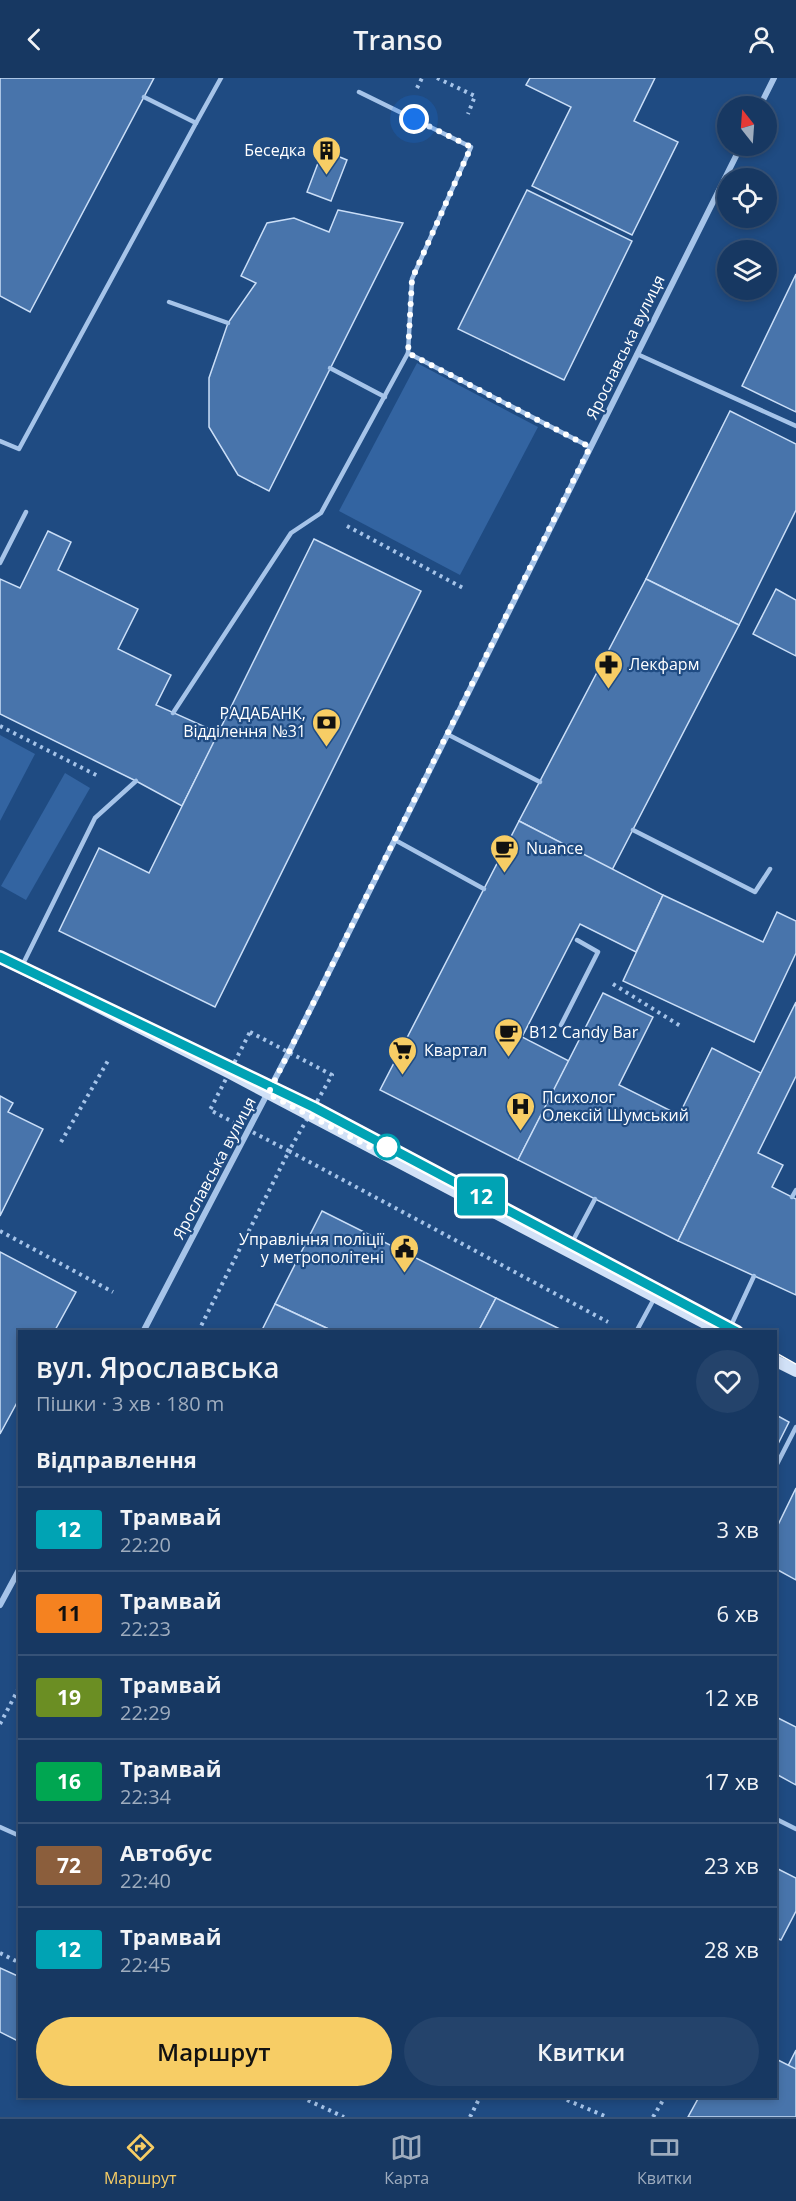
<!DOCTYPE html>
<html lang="uk">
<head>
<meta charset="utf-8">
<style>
	body { margin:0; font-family:"Open Sans",sans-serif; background:#24436b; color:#f1f3f6; height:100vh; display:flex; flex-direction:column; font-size:22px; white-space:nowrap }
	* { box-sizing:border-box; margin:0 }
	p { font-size:20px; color:#9eacbe }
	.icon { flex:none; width:33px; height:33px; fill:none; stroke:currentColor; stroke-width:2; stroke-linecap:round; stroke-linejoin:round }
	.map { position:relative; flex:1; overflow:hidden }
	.side { position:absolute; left:18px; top:1252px; width:759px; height:768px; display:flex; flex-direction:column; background:#173862; border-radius:0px; box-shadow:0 3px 9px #0003,0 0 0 2px #365277 }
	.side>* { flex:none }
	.badge { padding:0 12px; border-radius:4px; font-size:21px; line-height:39px }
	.needle { width:39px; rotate:343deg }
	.controls { position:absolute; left:717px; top:18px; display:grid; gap:12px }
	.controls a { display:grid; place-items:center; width:60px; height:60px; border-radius:50%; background:#173862; box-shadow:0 3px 9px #0003,0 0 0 2px #365277; font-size:30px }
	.you { position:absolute; width:30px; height:30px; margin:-15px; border:4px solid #fff; border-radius:50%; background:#1a73e8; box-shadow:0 0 0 9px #1a73e833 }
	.map>.badge { position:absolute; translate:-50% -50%; box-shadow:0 0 0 3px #fff }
	h2 { padding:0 18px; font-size:22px; line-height:54px }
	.round { display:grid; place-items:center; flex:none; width:63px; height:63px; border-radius:32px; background:#24436b }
	.head { display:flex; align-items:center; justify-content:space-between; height:102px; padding:0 18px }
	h1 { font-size:28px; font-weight:600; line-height:45px }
	.button { display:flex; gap:12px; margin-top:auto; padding:12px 18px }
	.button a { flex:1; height:69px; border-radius:36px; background:#f7cd65; color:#111; font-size:24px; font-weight:600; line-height:69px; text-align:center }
	.button a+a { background:#24436b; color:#f1f3f6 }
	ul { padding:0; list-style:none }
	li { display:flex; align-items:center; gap:18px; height:84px; padding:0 18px; border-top:2px solid #365277 }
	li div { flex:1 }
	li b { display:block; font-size:22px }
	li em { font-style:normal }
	li .badge { min-width:66px; font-weight:700; text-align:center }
	header { display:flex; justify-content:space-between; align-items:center; height:78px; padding:0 18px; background:#173862; font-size:27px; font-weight:600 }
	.menu { display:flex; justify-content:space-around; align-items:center; height:84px; border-top:2px solid #365277; background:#173862; font-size:16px; color:#9eacbe }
	.menu a { display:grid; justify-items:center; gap:3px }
	.menu .on { color:#f7cd65 }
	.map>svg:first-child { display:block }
	.green { fill:#3364a1 }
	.building { fill:#4874ab; stroke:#cadef7; stroke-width:1.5 }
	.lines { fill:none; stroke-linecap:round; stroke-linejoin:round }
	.path { stroke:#a6c4e9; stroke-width:4; stroke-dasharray:3 4.5; stroke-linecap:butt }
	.lane { stroke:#a6c4e9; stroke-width:4.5 }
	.street { stroke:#a6c4e9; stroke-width:6 }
	.secondary { stroke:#d1e1f7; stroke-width:12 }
	.tram { stroke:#fff; stroke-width:1.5 }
	.line-casing { stroke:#fff; stroke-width:14 }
	.line { stroke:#00a3b4; stroke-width:9 }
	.walk { stroke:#fff; stroke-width:6; stroke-dasharray:0 10.8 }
	.stop-dot { fill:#fff; stroke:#00a3b4; stroke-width:3 }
	.labels { text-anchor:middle; stroke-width:4.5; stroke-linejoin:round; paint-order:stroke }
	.poi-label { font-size:16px; fill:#fff; stroke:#1f4b82; text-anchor:start }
	.street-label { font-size:16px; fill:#fff; stroke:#1f4b82 }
</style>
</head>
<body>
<header><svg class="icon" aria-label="back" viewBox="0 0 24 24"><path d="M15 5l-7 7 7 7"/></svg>Transo<svg class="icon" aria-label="person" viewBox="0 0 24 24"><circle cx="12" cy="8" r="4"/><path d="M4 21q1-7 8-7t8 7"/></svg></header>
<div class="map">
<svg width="796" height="2039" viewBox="0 0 796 2039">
	<rect width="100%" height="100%" fill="#1f4b82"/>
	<!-- green -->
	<g class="green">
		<polygon points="417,285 538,349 460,497 339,433"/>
		<polygon points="0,657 35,676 0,743"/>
		<polygon points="65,695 90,710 26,822 1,808"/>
	</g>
	<!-- building -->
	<g class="building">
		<polygon points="0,0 154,0 30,234 0,218"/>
		<polygon points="530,0 655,0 634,43 678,64 632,157 532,108 571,29 526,7"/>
		<polygon points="323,72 347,82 331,123 307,114"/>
		<polygon points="527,112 632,163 564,302 458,251"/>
		<polygon points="338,132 403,145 269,413 238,397 209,349 209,300 228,245 256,205 241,198 267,145 294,140 329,154"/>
		<polygon points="796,196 796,334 742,308"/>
		<polygon points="730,333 796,366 796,432 739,547 646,501"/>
		<polygon points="48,453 71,464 58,492 138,531 118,571 171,597 156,627 219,655 182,728 136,703 0,636 0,501 20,510"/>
		<polygon points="314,461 421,513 215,929 59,853 99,770 149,795"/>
		<polygon points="646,501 739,547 612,792 519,743"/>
		<polygon points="776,511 796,522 796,578 753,556"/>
		<polygon points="519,743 663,817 636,874 580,846 522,959 569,983 518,1082 380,1012"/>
		<polygon points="663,817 763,864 777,834 796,843 796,875 754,964 623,903"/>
		<polygon points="603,915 653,939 619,1007 679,1037 712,970 761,995 678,1163 518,1082"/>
		<polygon points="796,924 796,998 758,1075 783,1087 772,1109 796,1121 796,1217 678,1163"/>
		<polygon points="0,1018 13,1025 8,1034 43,1051 0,1138"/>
		<polygon points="322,1133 496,1220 478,1254 335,1254 275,1226"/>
		<polygon points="0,1174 76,1214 54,1254 20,1254 20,1319 0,1356"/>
		<polygon points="496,1220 566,1254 478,1254"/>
		<polygon points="275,1226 335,1254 261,1254"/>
		<polygon points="776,1337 789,1344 776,1370"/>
		<polygon points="796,1410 796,1502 776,1491 776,1451"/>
		<polygon points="776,1639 796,1649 796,1707 776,1696"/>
		<polygon points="776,1790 796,1800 796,1833 781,1862 776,1860"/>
		<polygon points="0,1890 20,1899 20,1964 0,1954"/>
		<polygon points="796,1972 796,1993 788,1988"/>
		<polygon points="776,1981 796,1991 796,2039 688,2039 699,2019 776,2019"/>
	</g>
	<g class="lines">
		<!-- path -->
		<g class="path">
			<polyline points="437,0 475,18 468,36"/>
			<polyline points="417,10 422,0"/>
			<polyline points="347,448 465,511"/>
			<polyline points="0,648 98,698"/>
			<polyline points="613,906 682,949"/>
			<polygon points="250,954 332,997 289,1073 210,1032"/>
			<polyline points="61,1064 109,981"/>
			<polyline points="0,1153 113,1214"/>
			<polyline points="198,1254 289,1073 608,1244"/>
			<polyline points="0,1646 20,1608"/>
			<polyline points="0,1875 20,1885"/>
			<polyline points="301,2019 344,2039"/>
			<polyline points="560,2019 607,2039"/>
			<polyline points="470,2039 480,2019"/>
			<polyline points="653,2039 665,2019"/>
		</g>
		<!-- lane -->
		<g class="lane">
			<polyline points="359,14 471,69 412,201 408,275"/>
			<polyline points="196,45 221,0"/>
			<polyline points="169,224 228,245"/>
			<polyline points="637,276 796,348"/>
			<polyline points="330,290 385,319"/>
			<polyline points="0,363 19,371 196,45 144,19"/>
			<polyline points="0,485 26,434"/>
			<polyline points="173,635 291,455 321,435 408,275 590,369"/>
			<polyline points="447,656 540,704"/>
			<polyline points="633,752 755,814 770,791"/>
			<polyline points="395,762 484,811"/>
			<polyline points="22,888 95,740 136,703"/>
			<polyline points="561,947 598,874 577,862"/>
			<polyline points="792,1119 796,1112"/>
			<polyline points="568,1172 595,1121"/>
			<polyline points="636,1254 655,1219"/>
			<polyline points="728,1254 754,1198"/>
			<polyline points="776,1388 796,1349"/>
			<polyline points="776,1741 796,1751"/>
			<polyline points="0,1749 20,1758"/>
		</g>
		<!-- street -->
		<g class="street">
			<polyline points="760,28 774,0"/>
			<polyline points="143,1254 289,974 741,68"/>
			<polyline points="0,1527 20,1490"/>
		</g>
		<!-- secondary -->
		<g class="secondary">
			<polyline points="0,879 230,995 722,1254"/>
			<polyline points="776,1283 796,1293"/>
		</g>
		<!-- tram -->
		<g class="tram">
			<polyline points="0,879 313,1029 737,1254"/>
			<polyline points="776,1275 796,1286"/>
		</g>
	</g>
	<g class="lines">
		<defs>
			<polyline id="line" points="0,879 313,1029 737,1254"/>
		</defs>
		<!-- line casing -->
		<use href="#line" class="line-casing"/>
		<!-- line -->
		<use href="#line" class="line"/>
		<!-- walk -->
		<polyline class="walk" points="387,1069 389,1079 268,1016 590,369 408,275 412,201 471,69 414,41"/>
	</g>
	<!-- icons -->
	<defs>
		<symbol id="building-pin" viewBox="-11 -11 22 30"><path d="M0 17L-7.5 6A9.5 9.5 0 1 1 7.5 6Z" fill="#f7cd65" stroke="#1f4b82"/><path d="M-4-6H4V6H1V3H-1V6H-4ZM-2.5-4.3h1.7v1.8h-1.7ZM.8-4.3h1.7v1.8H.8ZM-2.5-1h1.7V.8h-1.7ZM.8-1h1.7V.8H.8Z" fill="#111"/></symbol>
		<symbol id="pharmacy-pin" viewBox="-11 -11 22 30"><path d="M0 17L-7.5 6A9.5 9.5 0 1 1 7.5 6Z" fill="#f7cd65" stroke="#1f4b82"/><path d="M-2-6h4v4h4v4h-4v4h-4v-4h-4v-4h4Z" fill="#111"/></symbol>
		<symbol id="bank-pin" viewBox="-11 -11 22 30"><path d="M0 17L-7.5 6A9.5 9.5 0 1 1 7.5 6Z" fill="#f7cd65" stroke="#1f4b82"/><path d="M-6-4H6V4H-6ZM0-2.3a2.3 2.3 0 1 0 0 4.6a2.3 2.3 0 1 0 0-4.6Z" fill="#111"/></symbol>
		<symbol id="cafe-pin" viewBox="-11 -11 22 30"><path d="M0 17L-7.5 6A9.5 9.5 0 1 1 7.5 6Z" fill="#f7cd65" stroke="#1f4b82"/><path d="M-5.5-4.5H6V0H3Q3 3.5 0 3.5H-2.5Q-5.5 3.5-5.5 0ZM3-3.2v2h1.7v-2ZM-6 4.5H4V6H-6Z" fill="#111"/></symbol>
		<symbol id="supermarket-pin" viewBox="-11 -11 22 30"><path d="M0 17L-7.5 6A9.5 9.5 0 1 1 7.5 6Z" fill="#f7cd65" stroke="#1f4b82"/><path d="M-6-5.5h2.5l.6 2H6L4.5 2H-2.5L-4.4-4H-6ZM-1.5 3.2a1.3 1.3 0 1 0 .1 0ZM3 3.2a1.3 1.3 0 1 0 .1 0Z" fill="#111"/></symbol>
		<symbol id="hospital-pin" viewBox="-11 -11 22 30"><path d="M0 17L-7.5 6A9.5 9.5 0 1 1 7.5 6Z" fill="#f7cd65" stroke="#1f4b82"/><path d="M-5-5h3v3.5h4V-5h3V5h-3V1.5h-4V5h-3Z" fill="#111"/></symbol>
		<symbol id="civic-pin" viewBox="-11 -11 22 30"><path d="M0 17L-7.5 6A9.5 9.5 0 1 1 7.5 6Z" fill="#f7cd65" stroke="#1f4b82"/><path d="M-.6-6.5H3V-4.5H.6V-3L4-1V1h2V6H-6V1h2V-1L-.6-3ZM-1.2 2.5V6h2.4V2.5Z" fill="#111"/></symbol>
	</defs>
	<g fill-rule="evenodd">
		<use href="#building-pin" x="310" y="56" width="33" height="45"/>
		<use href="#pharmacy-pin" x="592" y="570" width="33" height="45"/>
		<use href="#bank-pin" x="310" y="628" width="33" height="45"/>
		<use href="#cafe-pin" x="488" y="754" width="33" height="45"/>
		<use href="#cafe-pin" x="492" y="938" width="33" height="45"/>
		<use href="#supermarket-pin" x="386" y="956" width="33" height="45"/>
		<use href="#hospital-pin" x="504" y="1012" width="33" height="45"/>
		<use href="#civic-pin" x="388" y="1154" width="33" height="45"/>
	</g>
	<!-- markers -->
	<circle class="stop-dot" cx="387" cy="1069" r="12"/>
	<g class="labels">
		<!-- poi labels -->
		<g class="poi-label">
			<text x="306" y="78" text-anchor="end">Беседка</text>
			<text x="629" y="592">Лекфарм</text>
			<text x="306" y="641" text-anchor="end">РАДАБАНК,<tspan x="306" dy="18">Відділення №31</tspan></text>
			<text x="526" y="776">Nuance</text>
			<text x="529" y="960">B12 Candy Bar</text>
			<text x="424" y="978">Квартал</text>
			<text x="542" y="1025">Психолог<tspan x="542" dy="18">Олексій Шумський</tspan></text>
			<text x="384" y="1167" text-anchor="end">Управління поліції<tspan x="384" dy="18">у метрополітені</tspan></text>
		</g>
		<!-- street labels -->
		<g class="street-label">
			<text transform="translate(625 269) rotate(-64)" y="6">Ярославська вулиця</text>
			<text transform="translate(214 1090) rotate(-62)" y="6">Ярославська вулиця</text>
		</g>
	</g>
</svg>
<div class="controls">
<a><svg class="needle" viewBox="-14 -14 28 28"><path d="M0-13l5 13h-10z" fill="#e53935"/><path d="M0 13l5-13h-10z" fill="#9eacbe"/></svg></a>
<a><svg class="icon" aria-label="locate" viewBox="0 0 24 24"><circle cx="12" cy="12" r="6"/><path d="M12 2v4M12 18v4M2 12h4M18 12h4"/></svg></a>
<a><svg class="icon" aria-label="layers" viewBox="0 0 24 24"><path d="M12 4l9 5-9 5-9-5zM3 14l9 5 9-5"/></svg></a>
</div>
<div class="you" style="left:414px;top:41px"></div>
<b class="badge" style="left:481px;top:1118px;background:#00a3b4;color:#fff">12</b>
<section class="side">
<div class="head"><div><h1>вул. Ярославська</h1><p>Пішки · 3 хв · 180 m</p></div><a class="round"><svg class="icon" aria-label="heart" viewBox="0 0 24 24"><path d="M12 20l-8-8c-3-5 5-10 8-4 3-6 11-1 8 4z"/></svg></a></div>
<h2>Відправлення</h2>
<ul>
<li><span class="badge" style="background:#00a3b4;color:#fff">12</span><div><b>Трамвай</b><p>22:20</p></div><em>3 хв</em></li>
<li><span class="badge" style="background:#f58220;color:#111">11</span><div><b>Трамвай</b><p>22:23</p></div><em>6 хв</em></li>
<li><span class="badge" style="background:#6b8e23;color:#fff">19</span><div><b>Трамвай</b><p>22:29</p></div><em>12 хв</em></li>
<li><span class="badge" style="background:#00a651;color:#fff">16</span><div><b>Трамвай</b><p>22:34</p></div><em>17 хв</em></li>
<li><span class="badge" style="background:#8b5e3c;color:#fff">72</span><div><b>Автобус</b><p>22:40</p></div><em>23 хв</em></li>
<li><span class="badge" style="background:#00a3b4;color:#fff">12</span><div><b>Трамвай</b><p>22:45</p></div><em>28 хв</em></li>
</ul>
<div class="button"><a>Маршрут</a><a>Квитки</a></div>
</section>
</div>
<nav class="menu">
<a class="on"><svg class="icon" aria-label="directions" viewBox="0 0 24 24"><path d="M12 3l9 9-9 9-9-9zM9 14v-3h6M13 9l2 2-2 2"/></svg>Маршрут</a>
<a><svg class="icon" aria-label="map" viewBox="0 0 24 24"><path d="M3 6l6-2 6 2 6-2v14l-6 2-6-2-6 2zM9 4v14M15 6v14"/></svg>Карта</a>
<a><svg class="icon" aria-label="tickets" viewBox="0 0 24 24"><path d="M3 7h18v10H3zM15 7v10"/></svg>Квитки</a>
</nav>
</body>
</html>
